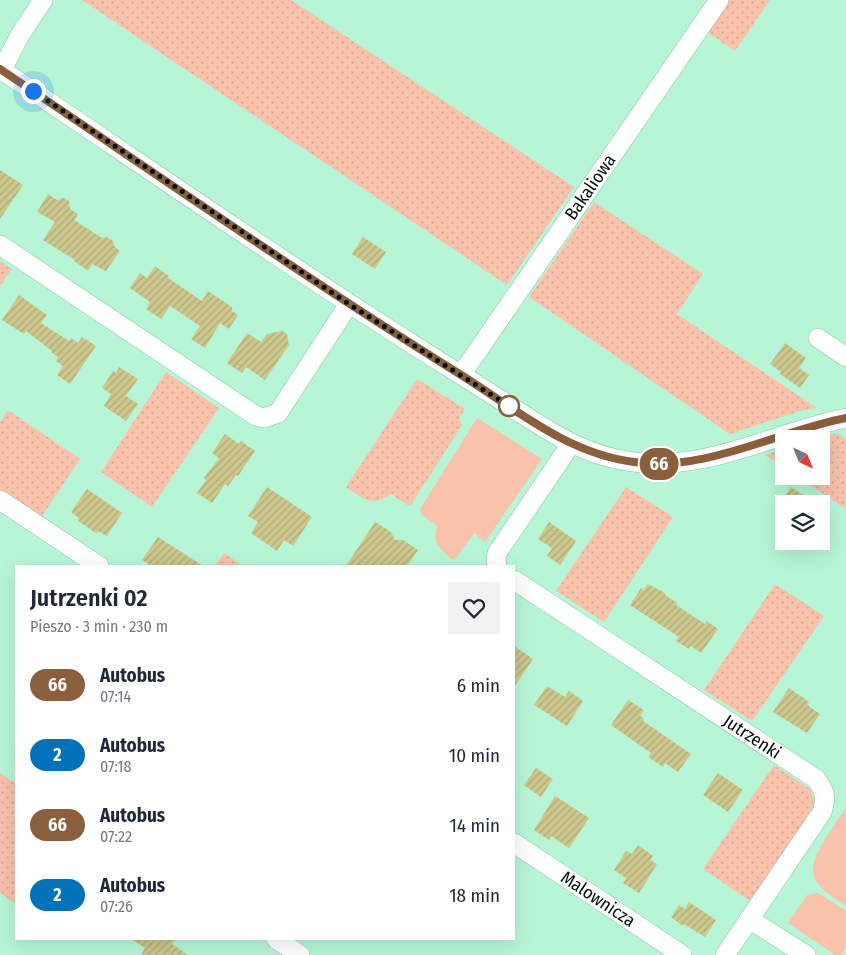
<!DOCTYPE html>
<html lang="pl">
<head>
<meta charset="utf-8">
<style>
	body { margin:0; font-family:"Fira Sans Condensed",sans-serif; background:#f2f2f3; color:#1f2937; height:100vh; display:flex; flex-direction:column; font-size:19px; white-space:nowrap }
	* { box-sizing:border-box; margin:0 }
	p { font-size:16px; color:#747a83 }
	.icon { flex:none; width:28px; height:28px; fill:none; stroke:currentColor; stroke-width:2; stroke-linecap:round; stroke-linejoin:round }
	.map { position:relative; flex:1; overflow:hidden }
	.drawer { position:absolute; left:15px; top:565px; width:500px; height:375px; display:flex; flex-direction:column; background:#fff; border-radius:0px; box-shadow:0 5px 20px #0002 }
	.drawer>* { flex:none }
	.badge { padding:0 10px; border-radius:16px; font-size:18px; line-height:32px }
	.needle { width:32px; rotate:137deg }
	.controls { position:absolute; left:775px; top:430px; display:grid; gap:10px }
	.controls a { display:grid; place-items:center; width:55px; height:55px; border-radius:0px; background:#fff; box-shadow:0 5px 20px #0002; font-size:25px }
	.you { position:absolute; width:25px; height:25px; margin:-12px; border:4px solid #fff; border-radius:50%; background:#1a73e8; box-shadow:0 0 0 8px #1a73e833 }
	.map>.badge { position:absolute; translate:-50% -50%; box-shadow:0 0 0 2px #fff }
	.round { display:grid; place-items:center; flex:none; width:52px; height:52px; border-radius:0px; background:#f2f2f3 }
	.overview { display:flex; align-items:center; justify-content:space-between; height:85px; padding:0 15px }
	h1 { font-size:24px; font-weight:600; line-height:38px }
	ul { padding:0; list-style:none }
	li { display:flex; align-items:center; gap:15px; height:70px; padding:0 15px }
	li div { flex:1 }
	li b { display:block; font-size:19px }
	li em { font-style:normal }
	li .badge { min-width:55px; font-weight:700; text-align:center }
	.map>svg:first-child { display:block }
	.grass { fill:url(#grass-dots) }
	.green { fill:#fac1ab }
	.building { fill:url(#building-hatch) }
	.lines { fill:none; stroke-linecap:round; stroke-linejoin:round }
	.minor-casing { stroke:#85c3a5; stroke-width:20 }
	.minor { stroke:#fff; stroke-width:19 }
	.line-casing { stroke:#fff; stroke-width:11 }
	.line { stroke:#8b5e3c; stroke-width:8 }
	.walk { stroke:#001107; stroke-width:5; stroke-dasharray:0 9 }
	.stop-dot { fill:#fff; stroke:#8b5e3c; stroke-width:2.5 }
	.labels { text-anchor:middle; stroke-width:4; stroke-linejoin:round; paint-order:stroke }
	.street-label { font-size:18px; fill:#001107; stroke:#d7fde9 }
</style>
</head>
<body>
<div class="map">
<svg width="846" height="955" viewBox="0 0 846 955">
	<defs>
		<pattern id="grass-dots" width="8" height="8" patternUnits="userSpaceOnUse" patternTransform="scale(1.25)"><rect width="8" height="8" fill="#fac1ab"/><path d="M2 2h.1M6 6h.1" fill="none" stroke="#d4a592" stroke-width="1.8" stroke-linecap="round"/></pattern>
		<pattern id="building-hatch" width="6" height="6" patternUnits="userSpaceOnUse" patternTransform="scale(1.25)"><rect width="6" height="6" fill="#cdc78c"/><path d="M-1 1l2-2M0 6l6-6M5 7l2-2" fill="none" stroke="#aeaa77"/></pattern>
	</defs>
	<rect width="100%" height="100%" fill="#b6f6d6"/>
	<!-- grass -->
	<g class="grass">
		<polygon points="82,0 291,0 574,187 507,285"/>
		<polygon points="728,0 770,0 735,51 707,32"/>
		<polygon points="594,202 703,274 677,314 817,408 800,411 730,434 529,297"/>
		<polygon points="0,261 12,269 0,286"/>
		<polygon points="166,372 219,408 152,507 101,472"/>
		<path d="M417 379 465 409 459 418 462 425 411 505H407L391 494C371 508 363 498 346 487Z"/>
		<polygon points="8,410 80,459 40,519 0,493 0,422"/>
		<polygon points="837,433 846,440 846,509 797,476 821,476 821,439 818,439"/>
		<polygon points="784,449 784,467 765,455"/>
		<polygon points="626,487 673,517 604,622 556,591"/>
		<polygon points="224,553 243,566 215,566"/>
		<polygon points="775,584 824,616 752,721 704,690"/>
		<polygon points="774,765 810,789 814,800 812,812 750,901 703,869"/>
		<polygon points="0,773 16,784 16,904 0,893"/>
	</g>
	<!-- green -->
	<g class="green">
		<path d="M477 418 542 459 485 542 474 533 457 557 452 559C439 550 432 541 437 526L422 515 420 509Z"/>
		<path d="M846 809V906C813 885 802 875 826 838 832 829 838 818 846 809Z"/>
		<polygon points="818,893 846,911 846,947 841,955 835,955 788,923 807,895"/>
	</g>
	<!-- building -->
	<g class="building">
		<polygon points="0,170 23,185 0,219"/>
		<polygon points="48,194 57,200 64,198 69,201 70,209 78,214 74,220 102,238 107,237 113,241 114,246 120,251 106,271 92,264 88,271 74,261 75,260 43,240 55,222 37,212"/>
		<polygon points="363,237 386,252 375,269 352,254"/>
		<polygon points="155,266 169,276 168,278 202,301 208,291 232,307 232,311 238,315 229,329 220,323 205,348 191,339 200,326 170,306 161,319 146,309 150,302 130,288 140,273 147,278"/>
		<polygon points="19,295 47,315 41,323 69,341 71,338 78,343 82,337 96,346 70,384 57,375 63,366 56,361 58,357 51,352 52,351 26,331 24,334 2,320"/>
		<polygon points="282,331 287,334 289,345 265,380 246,367 242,373 227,363 247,333 261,342 267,334"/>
		<polygon points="785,343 806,358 799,368 809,375 800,388 780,374 781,372 770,364"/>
		<polygon points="119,367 138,379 126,396 138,404 126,421 104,406 111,394 102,388 113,371 116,373"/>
		<polygon points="225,434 239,444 241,441 255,451 238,476 236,475 228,486 225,484 212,503 197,493 206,480 204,478 219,458 212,453"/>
		<polygon points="267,487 312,517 293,546 284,540 277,551 251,533 258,522 248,516"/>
		<polygon points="791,487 817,504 780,504"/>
		<polygon points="87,489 122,513 107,536 98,531 96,533 78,521 79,518 71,512"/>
		<polygon points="375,522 391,532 395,540 403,540 418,550 407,566 346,566"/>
		<polygon points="549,522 576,541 560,565 547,556 552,548 538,539"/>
		<polygon points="158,537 203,566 151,566 142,560"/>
		<polygon points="648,584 665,593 665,595 677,603 676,605 705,624 707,621 718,629 701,653 691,646 689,649 676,641 679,637 630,605 641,588 643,590"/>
		<polygon points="514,646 533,659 514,687"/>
		<polygon points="547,686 565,697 569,691 583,701 567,726 534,705"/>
		<polygon points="789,688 809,702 807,705 820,714 807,733 773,712"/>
		<polygon points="628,700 644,710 640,716 644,719 643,721 691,754 678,772 665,763 663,767 648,757 651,753 611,725"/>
		<polygon points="536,768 553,779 541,797 524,785"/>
		<polygon points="718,773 743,790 728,812 703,795"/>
		<polygon points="555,796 589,818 569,848 551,836 549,840 534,830"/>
		<polygon points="638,845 653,856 650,860 657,864 639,893 623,883 626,878 614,870 626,851 632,854"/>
		<polygon points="689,902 716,920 705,937 684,924 683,926 671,917 679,905 685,909"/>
		<polygon points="131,939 175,939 172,944 188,955 141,955 145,948"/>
	</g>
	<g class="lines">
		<defs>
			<g id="minor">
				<path d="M0 69C149 169 297 272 450 368 473 382 496 397 519 412 556 436 589 457 634 462 706 472 776 432 846 418"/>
				<polyline points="2,70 20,35 43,0"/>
				<polyline points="0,245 256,416 264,418 278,413 349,304"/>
				<polyline points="818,338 846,357"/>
				<path id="s1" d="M461 375 719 0"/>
				<polyline points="0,500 99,566"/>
				<polyline points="497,566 496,560 497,553 571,444"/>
				<path id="s2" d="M514 580 816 779C825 792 827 796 822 812L725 955"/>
				<path id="s3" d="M514 843 682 955"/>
				<polyline points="749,919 806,955"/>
				<polyline points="276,939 300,955"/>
			</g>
		</defs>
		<!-- minor casing -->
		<use href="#minor" class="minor-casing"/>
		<!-- minor -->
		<use href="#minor" class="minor"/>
	</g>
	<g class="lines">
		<defs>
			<path id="line" d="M0 69C152 171 302 276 458 373 513 407 567 454 634 462 707 472 775 432 846 418"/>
		</defs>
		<!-- line casing -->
		<use href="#line" class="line-casing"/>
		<!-- line -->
		<use href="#line" class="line"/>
		<!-- walk -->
		<polyline class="walk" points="33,91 349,304 509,406"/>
	</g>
	<!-- markers -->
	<circle class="stop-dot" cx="509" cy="406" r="10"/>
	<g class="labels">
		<!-- street labels -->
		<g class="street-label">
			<text dy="6" stroke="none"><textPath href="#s1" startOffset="228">Bakaliowa</textPath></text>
			<text dy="6" stroke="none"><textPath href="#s2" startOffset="285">Jutrzenki</textPath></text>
			<text dy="6" stroke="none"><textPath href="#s3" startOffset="101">Malownicza</textPath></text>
		</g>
	</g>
</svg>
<div class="controls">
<a><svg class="needle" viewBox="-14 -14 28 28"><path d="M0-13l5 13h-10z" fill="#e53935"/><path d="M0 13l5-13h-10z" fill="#747a83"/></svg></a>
<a><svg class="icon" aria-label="layers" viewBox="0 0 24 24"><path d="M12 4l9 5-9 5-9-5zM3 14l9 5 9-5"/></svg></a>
</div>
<div class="you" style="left:33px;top:91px"></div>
<b class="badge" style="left:659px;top:464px;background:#8b5e3c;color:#fff">66</b>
<section class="drawer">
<div class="overview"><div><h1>Jutrzenki 02</h1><p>Pieszo · 3 min · 230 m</p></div><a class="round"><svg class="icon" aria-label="heart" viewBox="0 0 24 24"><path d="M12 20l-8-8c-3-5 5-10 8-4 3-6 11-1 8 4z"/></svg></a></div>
<ul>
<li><span class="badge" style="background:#8b5e3c;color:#fff">66</span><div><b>Autobus</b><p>07:14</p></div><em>6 min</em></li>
<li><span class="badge" style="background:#0072bc;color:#fff">2</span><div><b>Autobus</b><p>07:18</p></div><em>10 min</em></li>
<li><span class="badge" style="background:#8b5e3c;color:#fff">66</span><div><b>Autobus</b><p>07:22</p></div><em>14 min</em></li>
<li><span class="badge" style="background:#0072bc;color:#fff">2</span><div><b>Autobus</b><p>07:26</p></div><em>18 min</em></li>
</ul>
</section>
</div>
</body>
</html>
